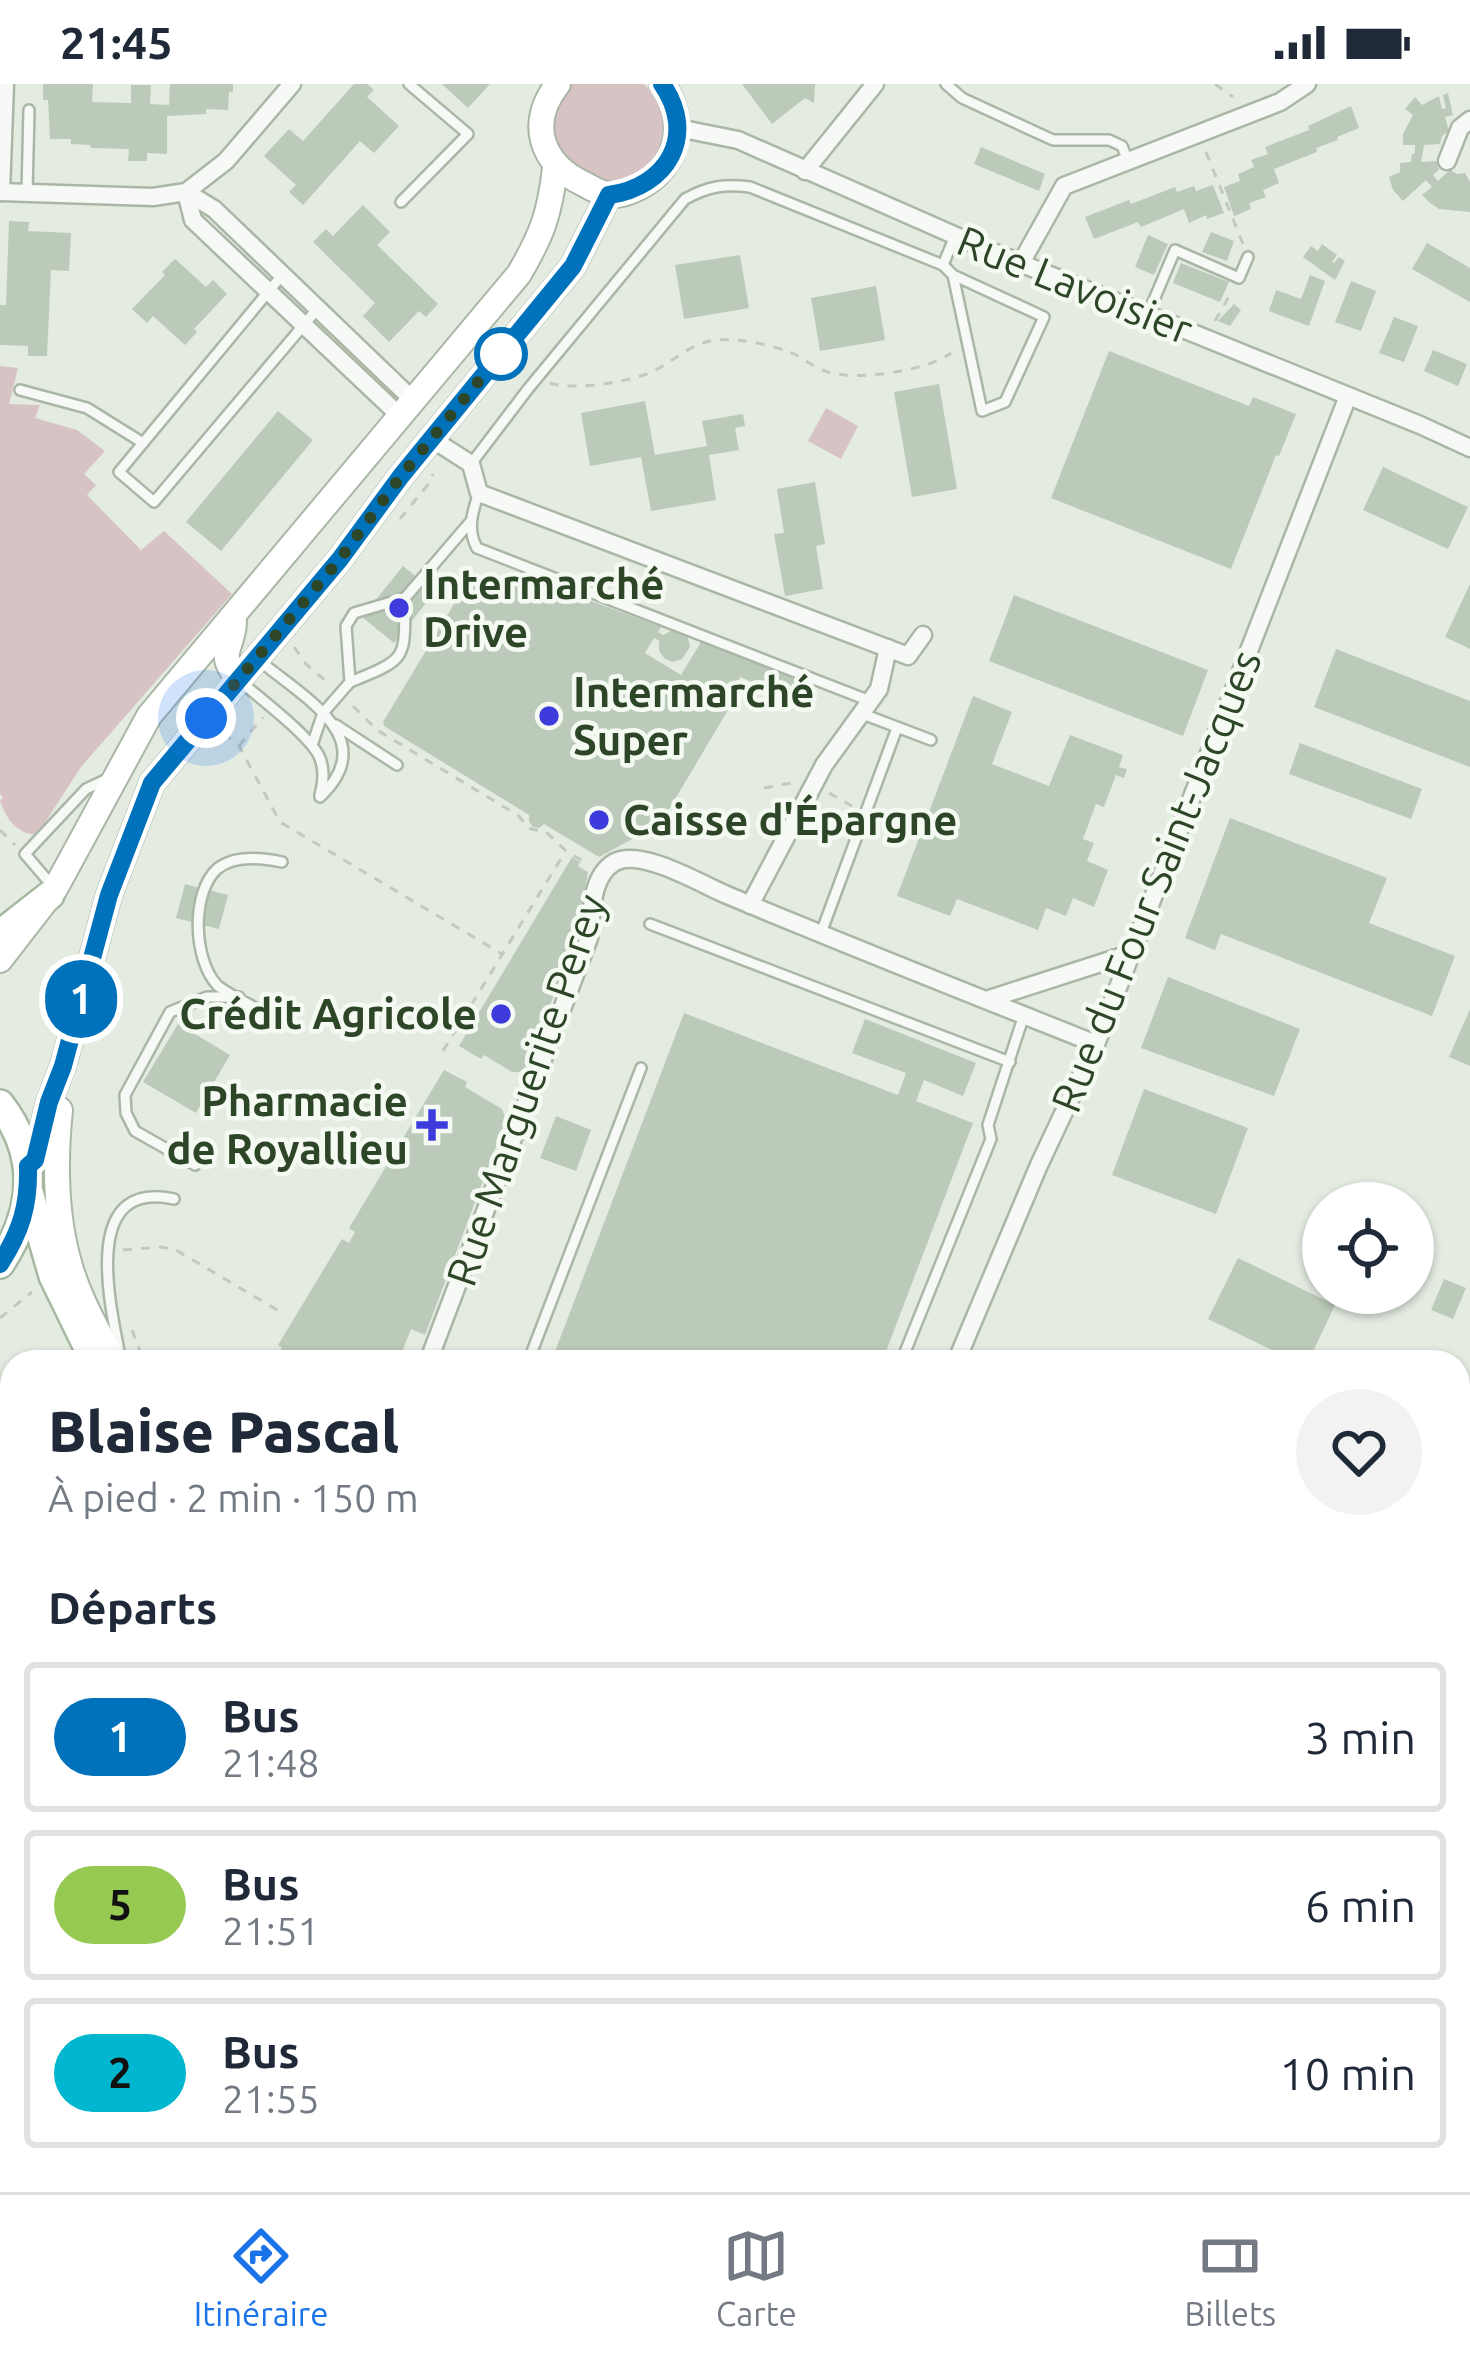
<!DOCTYPE html>
<html lang="fr">
<head>
<meta charset="utf-8">
<style>
	body { margin:0; font-family:Ubuntu,sans-serif; background:#f2f2f3; color:#1f2937; height:100vh; display:flex; flex-direction:column; font-size:45px; white-space:nowrap }
	* { box-sizing:border-box; margin:0 }
	p { font-size:39px; color:#747a83 }
	.icon { flex:none; width:66px; height:66px; fill:none; stroke:currentColor; stroke-width:2; stroke-linecap:round; stroke-linejoin:round }
	.map { position:relative; flex:1; overflow:hidden }
	.panel { position:absolute; left:0px; top:1266px; width:1470px; height:843px; display:flex; flex-direction:column; background:#fff; border-radius:36px 36px 0 0; box-shadow:0 3px 9px #0004 }
	.panel>* { flex:none }
	.badge { padding:0 24px; border-radius:39px; font-size:42px; line-height:78px }
	.controls { position:absolute; left:1302px; top:1098px; display:grid; gap:24px }
	.controls a { display:grid; place-items:center; width:132px; height:132px; border-radius:50%; background:#fff; box-shadow:0 3px 9px #0004; font-size:60px }
	.you { position:absolute; width:60px; height:60px; margin:-30px; border:9px solid #fff; border-radius:50%; background:#1a73e8; box-shadow:0 0 0 18px #1a73e833 }
	.map>.badge { position:absolute; translate:-50% -50%; box-shadow:0 0 0 6px #fff }
	h2 { padding:0 48px; font-size:45px; line-height:108px }
	.round { display:grid; place-items:center; flex:none; width:126px; height:126px; border-radius:63px; background:#f2f2f3 }
	.overview { display:flex; align-items:center; justify-content:space-between; height:204px; padding:0 48px }
	h1 { font-size:57px; font-weight:800; line-height:90px }
	ul { padding:0; list-style:none }
	li { display:flex; align-items:center; gap:36px; height:150px; margin:0 24px 18px; padding:0 24px; border:6px solid #e0e1e3; border-radius:12px }
	li div { flex:1 }
	li b { display:block; font-size:45px }
	li em { font-style:normal }
	li .badge { min-width:132px; font-weight:700; text-align:center }
	.status { display:flex; justify-content:space-between; align-items:center; height:84px; padding:0 60px; background:#fff; direction:ltr }
	.status svg { height:33px; fill:currentColor }
	.menu { display:flex; justify-content:space-around; align-items:center; height:168px; border-top:3px solid #e0e1e3; background:#fff; font-size:33px; color:#747a83 }
	.menu a { display:grid; justify-items:center; gap:6px }
	.menu .current { color:#1a73e8 }
	.map>svg:first-child { display:block }
	.green { fill:#d7c2c4 }
	.building { fill:#bccab9 }
	.lines { fill:none; stroke-linecap:round; stroke-linejoin:round }
	.lane-casing { stroke:#aab7a6; stroke-width:14 }
	.street-casing { stroke:#aab7a6; stroke-width:21 }
	.secondary-casing { stroke:#aab7a6; stroke-width:28 }
	.primary-casing { stroke:#a6b9a0; stroke-width:32 }
	.path { stroke:#c2cac0; stroke-width:3; stroke-dasharray:9 9; stroke-linecap:butt }
	.lane { stroke:#f6f9f5; stroke-width:9 }
	.street { stroke:#f6f9f5; stroke-width:16 }
	.secondary { stroke:#fff; stroke-width:24 }
	.primary { stroke:#fff; stroke-width:27 }
	.line-casing { stroke:#fff; stroke-width:27 }
	.line { stroke:#0072bc; stroke-width:18 }
	.walk { stroke:#2e4628; stroke-width:12; stroke-dasharray:0 21.6 }
	.stop-dot { fill:#fff; stroke:#0072bc; stroke-width:6 }
	.poi-dot { fill:#3e3bdd; stroke:#f4f9f2; stroke-width:4.5 }
	.labels { text-anchor:middle; stroke-width:9; stroke-linejoin:round; paint-order:stroke }
	.street-label { font-size:42px; fill:#2e4628; stroke:#f4f9f2 }
	.poi-label { font-size:42px; font-weight:bold; fill:#2e4628; stroke:#f4f9f2; text-anchor:start }
</style>
</head>
<body>
<div class="status"><b>21:45</b><svg viewBox="0 0 49 12"><path d="M0 12V9h3v3zM5 12V6h3v6zM10 12V3h3v9zM15 12V0h3v12zM26 1h20v11H26zM47 4h2v5h-2z"/></svg></div>
<div class="map">
<svg width="1470" height="2108" viewBox="0 0 1470 2108">
	<rect width="100%" height="100%" fill="#e4ece2"/>
	<!-- green -->
	<g class="green">
		<path d="M572 0H644C659 13 666 30 663 50 662 63 656 74 647 83 595 133 515 52 572 0Z"/>
		<path d="M0 282 18 284 9 320 40 321 35 334 77 346 105 367 84 390 96 401 87 411 141 466 164 447 232 510 81 683 37 751C15 749 7 735 0 717L3 713 0 710Z"/>
		<polygon points="826,324 858,342 841,375 808,357"/>
		<polygon points="1470,1891 1470,2108 1180,2108 1183,2097 1458,2097 1458,1893"/>
	</g>
	<!-- building -->
	<g class="building">
		<polygon points="43,0 93,0 92,18 131,19 131,1 151,1 150,20 169,21 170,0 233,0 233,8 229,8 228,26 206,25 206,30 167,32 167,70 147,69 147,77 128,77 129,65 91,64 90,61 71,60 71,55 50,55 48,16 43,16"/>
		<polygon points="354,0 367,0 374,6 367,13 399,42 374,69 360,57 303,121 289,108 296,101 264,72 289,45 303,57"/>
		<polygon points="442,0 490,0 468,24"/>
		<polygon points="742,0 815,0 814,19 805,14 772,40"/>
		<polygon points="1448,9 1453,31 1445,33 1449,47 1442,52 1440,60 1424,61 1421,78 1436,77 1439,86 1433,91 1438,97 1450,86 1457,90 1465,89 1470,98 1470,128 1439,125 1430,119 1422,111 1432,103 1426,96 1403,117 1393,106 1389,93 1400,88 1400,79 1411,78 1412,70 1415,69 1415,61 1403,61 1403,50 1413,31 1405,25 1415,13 1422,21 1439,12 1442,25 1446,24 1443,11"/>
		<polygon points="1351,22 1359,44 1337,53 1338,56 1316,64 1317,68 1274,85 1279,99 1263,106 1266,113 1249,119 1251,125 1234,132 1224,103 1240,97 1238,90 1254,83 1251,76 1268,70 1265,63 1309,46 1308,42"/>
		<polygon points="981,63 1045,90 1039,107 974,80"/>
		<polygon points="1213,101 1224,129 1207,135 1206,131 1189,139 1184,125 1141,143 1138,138 1094,155 1085,133 1129,116 1131,120 1175,103 1177,108 1194,102 1196,107"/>
		<polygon points="363,121 390,148 377,161 438,220 426,233 419,227 389,258 363,232 375,219 313,158 326,145 333,152"/>
		<polygon points="9,137 29,138 28,147 71,149 69,187 51,186 47,272 28,272 28,262 0,261 0,221 6,221"/>
		<polygon points="1211,148 1234,157 1227,177 1202,168"/>
		<polygon points="1148,151 1168,160 1154,191 1135,183"/>
		<polygon points="1427,159 1470,184 1470,218 1412,185"/>
		<polygon points="1322,160 1337,171 1332,178 1334,179 1339,173 1345,177 1335,196 1303,173 1311,162 1318,167"/>
		<polygon points="740,171 749,224 684,235 675,181"/>
		<polygon points="175,175 206,203 213,196 227,210 194,245 197,248 185,261 153,232 147,239 132,225 165,191 162,188"/>
		<polygon points="1181,179 1229,198 1220,218 1173,199"/>
		<polygon points="1310,191 1325,197 1309,242 1269,227 1276,206 1301,215"/>
		<polygon points="1351,197 1376,207 1361,247 1335,238"/>
		<polygon points="876,202 885,256 820,267 811,214"/>
		<polygon points="1234,220 1241,226 1230,242 1218,237"/>
		<polygon points="1394,233 1418,242 1404,278 1379,269"/>
		<polygon points="1433,266 1467,280 1458,302 1424,287"/>
		<polygon points="1109,267 1249,322 1253,313 1296,330 1279,372 1276,371 1231,485 1051,414"/>
		<polygon points="939,300 957,405 912,413 894,308"/>
		<polygon points="645,317 655,371 707,362 702,337 743,330 745,342 735,344 739,366 709,371 716,416 651,427 641,373 590,382 581,329"/>
		<polygon points="278,327 313,356 221,467 186,438"/>
		<polygon points="1383,383 1468,423 1448,465 1363,426"/>
		<polygon points="815,398 825,460 816,462 823,505 785,512 774,450 784,449 777,405"/>
		<polygon points="403,482 435,508 394,559 362,533"/>
		<polygon points="519,490 661,543 658,548 663,551 673,546 683,548 688,554 690,563 682,575 673,578 665,575 659,567 659,557 654,554 645,569 681,591 701,558 808,598 801,617 740,593 729,620 731,621 652,754 639,746 634,754 599,773 544,740 539,744 533,743 529,738 529,731 384,642 383,638 469,495 503,516"/>
		<polygon points="1470,500 1470,565 1445,553"/>
		<polygon points="1014,511 1208,586 1183,652 989,577"/>
		<polygon points="1336,565 1470,617 1470,683 1314,623"/>
		<polygon points="973,612 1012,628 992,680 1049,702 1070,651 1123,671 1119,683 1127,685 1124,694 1116,691 1104,723 1096,720 1083,755 1094,759 1087,777 1108,786 1094,823 1073,814 1066,832 1046,824 1038,846 957,815 950,832 897,812"/>
		<polygon points="1300,659 1422,705 1411,735 1289,690"/>
		<polygon points="1230,734 1387,794 1369,839 1455,872 1432,932 1221,850 1215,866 1185,854"/>
		<polygon points="572,773 580,778 578,782 588,788 576,854 526,983 520,988 512,988 484,971 481,975 459,962"/>
		<polygon points="185,800 228,811 219,845 176,834"/>
		<polygon points="1168,893 1300,945 1274,1012 1141,964"/>
		<polygon points="1470,925 1470,982 1449,973"/>
		<polygon points="684,929 898,1011 906,989 852,969 865,935 976,979 963,1012 924,996 916,1017 973,1039 882,1278 551,1278"/>
		<polygon points="178,940 230,971 196,1029 143,998"/>
		<polygon points="444,986 467,998 465,1003 502,1025 506,1036 425,1251 411,1245 398,1278 273,1278 282,1264 278,1261 342,1155 349,1159 355,1148 349,1144"/>
		<polygon points="1144,1005 1248,1044 1216,1130 1112,1091"/>
		<polygon points="556,1032 591,1046 576,1087 540,1074"/>
		<polygon points="1238,1174 1335,1221 1308,1278 1297,1278 1208,1235"/>
		<polygon points="1444,1195 1466,1204 1453,1235 1431,1226"/>
		<polygon points="1466,1402 1470,1404 1470,1477 1458,1506 1458,1414 1461,1415"/>
		<polygon points="0,1460 12,1469 12,1556 0,1547"/>
		<polygon points="12,1972 12,2062 0,2083 0,1992"/>
		<polygon points="35,2097 127,2097 124,2101 135,2108 29,2108"/>
		<polygon points="559,2097 655,2097 662,2101 658,2108 553,2108"/>
		<polygon points="924,2097 988,2097 984,2108 920,2108"/>
	</g>
	<g class="lines">
		<defs>
			<g id="lane">
				<polyline points="946,0 962,14 1053,56 1109,56 1122,62 1128,77"/>
				<polyline points="27,109 29,26"/>
				<polyline points="401,118 468,50 409,0"/>
				<polyline points="943,181 953,191 982,327 1005,318 1044,233 953,191"/>
				<polyline points="283,190 119,388 154,418 318,224"/>
				<polyline points="1148,230 1175,166 1239,194 1248,173"/>
				<polyline points="20,306 87,324 143,359"/>
				<path d="M471 380 528 305 685 115C709 102 724 100 750 103L943 181 955 152"/>
				<path d="M479 409C472 428 467 446 477 464L870 617"/>
				<path d="M260 577C304 614 382 654 320 713"/>
				<path d="M239 596C259 614 308 650 319 672 325 685 324 697 320 711"/>
				<path d="M350 598C410 574 404 575 405 514"/>
				<polyline points="860,629 931,656"/>
				<polyline points="336,641 397,681"/>
				<polyline points="312,661 323,629 350,598 346,542 354,529 405,514 471,437"/>
				<path d="M282 778C263 774 234 771 217 785 191 809 193 875 217 901 226 910 270 931 284 939"/>
				<polyline points="55,805 25,770 86,705 107,695"/>
				<polyline points="650,840 1010,978"/>
				<polyline points="821,849 897,644"/>
				<polyline points="195,1081 135,1047 126,1029 125,1011 170,928 207,913 239,913"/>
				<path d="M119 1267C109 1215 82 1095 174 1115"/>
				<polyline points="528,1278 641,984"/>
				<polyline points="901,1278 991,1055 988,1041 1024,931"/>
				<polyline points="1458,1653 1470,1647"/>
				<polyline points="0,1860 12,1843"/>
				<polyline points="265,2097 283,2108"/>
				<polyline points="470,2097 488,2108"/>
				<polyline points="491,2108 497,2097"/>
				<polyline points="514,2108 521,2097"/>
				<polyline points="1016,2108 1020,2097"/>
			</g>
			<g id="street">
				<polyline points="678,44 738,56 988,166 1420,341 1470,364"/>
				<polyline points="1447,77 1460,44 1470,36"/>
				<polyline points="805,87 875,0"/>
				<polyline points="0,108 153,113 186,108 226,77 292,0"/>
				<polyline points="1,108 5,0"/>
				<polyline points="186,108 193,136 400,332"/>
				<polyline points="186,108 214,125 414,317"/>
				<polyline points="1021,179 1064,102 1280,18 1307,0"/>
				<polyline points="432,355 471,380 479,409 908,572 923,551"/>
				<polyline points="750,821 824,681 879,605 888,564"/>
				<polyline points="989,915 1132,869"/>
				<path d="M428 1278 589 854C592 830 590 792 615 778 641 764 701 800 727 811 849 862 973 911 1096 960"/>
				<polyline points="956,1278 1039,1081 1096,960 1348,312"/>
				<polyline points="1458,1353 1470,1324"/>
				<polyline points="0,1876 12,1883"/>
				<polyline points="380,2097 399,2108"/>
			</g>
			<g id="secondary">
				<path d="M558 0C527 39 541 80 584 100 591 104 602 110 610 111 619 112 630 108 638 104 679 84 688 36 662 0"/>
				<path d="M234 539C232 567 216 569 239 596"/>
				<path d="M0 876 55 805 149 632 519 190C542 151 550 129 555 84"/>
				<path d="M60 1026C55 1075 55 1127 68 1175 77 1211 97 1245 114 1278"/>
				<polyline points="28,1082 35,1076 49,1018 63,982 109,811 152,699 340,475 401,392 573,182 609,111"/>
			</g>
			<g id="primary">
				<polyline points="0,850 50,811"/>
				<path d="M0 1020C40 1072 35 1127 0 1180"/>
				<polyline points="29,1108 53,1192 95,1278"/>
				<polyline points="0,1334 12,1345"/>
				<polyline points="1458,1815 1470,1813"/>
				<polyline points="1458,1849 1470,1848"/>
			</g>
		</defs>
		<!-- lane casing -->
		<use href="#lane" class="lane-casing"/>
		<!-- street casing -->
		<use href="#street" class="street-casing"/>
		<!-- secondary casing -->
		<use href="#secondary" class="secondary-casing"/>
		<!-- primary casing -->
		<use href="#primary" class="primary-casing"/>
		<!-- path -->
		<g class="path">
			<polyline points="1215,0 1233,13"/>
			<polyline points="1206,68 1243,160"/>
			<polyline points="1215,237 1231,209"/>
			<path d="M550 299C572 307 630 298 651 288 674 278 692 257 718 256 741 254 771 261 792 269 803 274 813 283 825 287 854 298 927 287 951 269"/>
			<polyline points="400,435 430,398 433,390"/>
			<polyline points="294,563 306,580 328,599"/>
			<polyline points="353,622 377,646 519,732 528,744 546,748 566,767 586,779"/>
			<polyline points="224,649 239,662 280,738 502,870"/>
			<polyline points="239,662 263,633"/>
			<polyline points="764,704 792,699"/>
			<polyline points="829,709 852,722"/>
			<polyline points="0,746 15,761"/>
			<polyline points="443,967 565,768"/>
			<polyline points="123,1166 161,1163 176,1166 284,1230"/>
			<polyline points="0,1234 32,1208"/>
			<polyline points="132,1246 144,1278"/>
			<polyline points="1175,2108 1178,2097"/>
		</g>
		<!-- lane -->
		<use href="#lane" class="lane"/>
		<!-- street -->
		<use href="#street" class="street"/>
		<!-- secondary -->
		<use href="#secondary" class="secondary"/>
		<!-- primary -->
		<use href="#primary" class="primary"/>
	</g>
	<g class="lines">
		<defs>
			<path id="line" d="M0 1180C21 1147 29 1122 28 1082L35 1076 49 1018 63 982 109 811 152 699 340 475 401 392 573 182 609 111C667 103 698 52 662 0"/>
		</defs>
		<!-- line casing -->
		<use href="#line" class="line-casing"/>
		<!-- line -->
		<use href="#line" class="line"/>
		<!-- walk -->
		<polyline class="walk" points="206,634 340,475 401,392 501,270"/>
	</g>
	<!-- markers -->
	<circle class="stop-dot" cx="501" cy="270" r="24"/>
	<g class="poi-dot">
		<circle cx="399" cy="524" r="12"/>
		<circle cx="549" cy="632" r="12"/>
		<circle cx="599" cy="736" r="12"/>
		<circle cx="501" cy="930" r="12"/>
		<path d="M426 1023h12v12h12v12h-12v12h-12v-12h-12v-12h12z"/>
	</g>
	<g class="labels">
		<!-- street labels -->
		<g class="street-label">
			<text transform="translate(1075 201) rotate(22)" y="15">Rue Lavoisier</text>
			<text transform="translate(1156 797) rotate(-68)" y="15">Rue du Four Saint-Jacques</text>
			<text transform="translate(526 1006) rotate(-71)" y="15">Rue Marguerite Perey</text>
		</g>
		<!-- poi labels -->
		<g class="poi-label">
			<text x="423" y="515">Intermarché<tspan x="423" dy="48">Drive</tspan></text>
			<text x="573" y="623">Intermarché<tspan x="573" dy="48">Super</tspan></text>
			<text x="623" y="751">Caisse d'Épargne</text>
			<text x="477" y="945" text-anchor="end">Crédit Agricole</text>
			<text x="408" y="1032" text-anchor="end">Pharmacie<tspan x="408" dy="48">de Royallieu</tspan></text>
		</g>
	</g>
</svg>
<div class="controls">
<a><svg class="icon" aria-label="locate" viewBox="0 0 24 24"><circle cx="12" cy="12" r="6"/><path d="M12 2v4M12 18v4M2 12h4M18 12h4"/></svg></a>
</div>
<div class="you" style="left:206px;top:634px"></div>
<b class="badge" style="left:81px;top:915px;background:#0072bc;color:#fff">1</b>
<section class="panel">
<div class="overview"><div><h1>Blaise Pascal</h1><p>À pied · 2 min · 150 m</p></div><a class="round"><svg class="icon" aria-label="heart" viewBox="0 0 24 24"><path d="M12 20l-8-8c-3-5 5-10 8-4 3-6 11-1 8 4z"/></svg></a></div>
<h2>Départs</h2>
<ul>
<li><span class="badge" style="background:#0072bc;color:#fff">1</span><div><b>Bus</b><p>21:48</p></div><em>3 min</em></li>
<li><span class="badge" style="background:#96c952;color:#111">5</span><div><b>Bus</b><p>21:51</p></div><em>6 min</em></li>
<li><span class="badge" style="background:#01b7cf;color:#111">2</span><div><b>Bus</b><p>21:55</p></div><em>10 min</em></li>
</ul>
</section>
</div>
<nav class="menu">
<a class="current"><svg class="icon" aria-label="directions" viewBox="0 0 24 24"><path d="M12 3l9 9-9 9-9-9zM9 14v-3h6M13 9l2 2-2 2"/></svg>Itinéraire</a>
<a><svg class="icon" aria-label="map" viewBox="0 0 24 24"><path d="M3 6l6-2 6 2 6-2v14l-6 2-6-2-6 2zM9 4v14M15 6v14"/></svg>Carte</a>
<a><svg class="icon" aria-label="tickets" viewBox="0 0 24 24"><path d="M3 7h18v10H3zM15 7v10"/></svg>Billets</a>
</nav>
</body>
</html>
